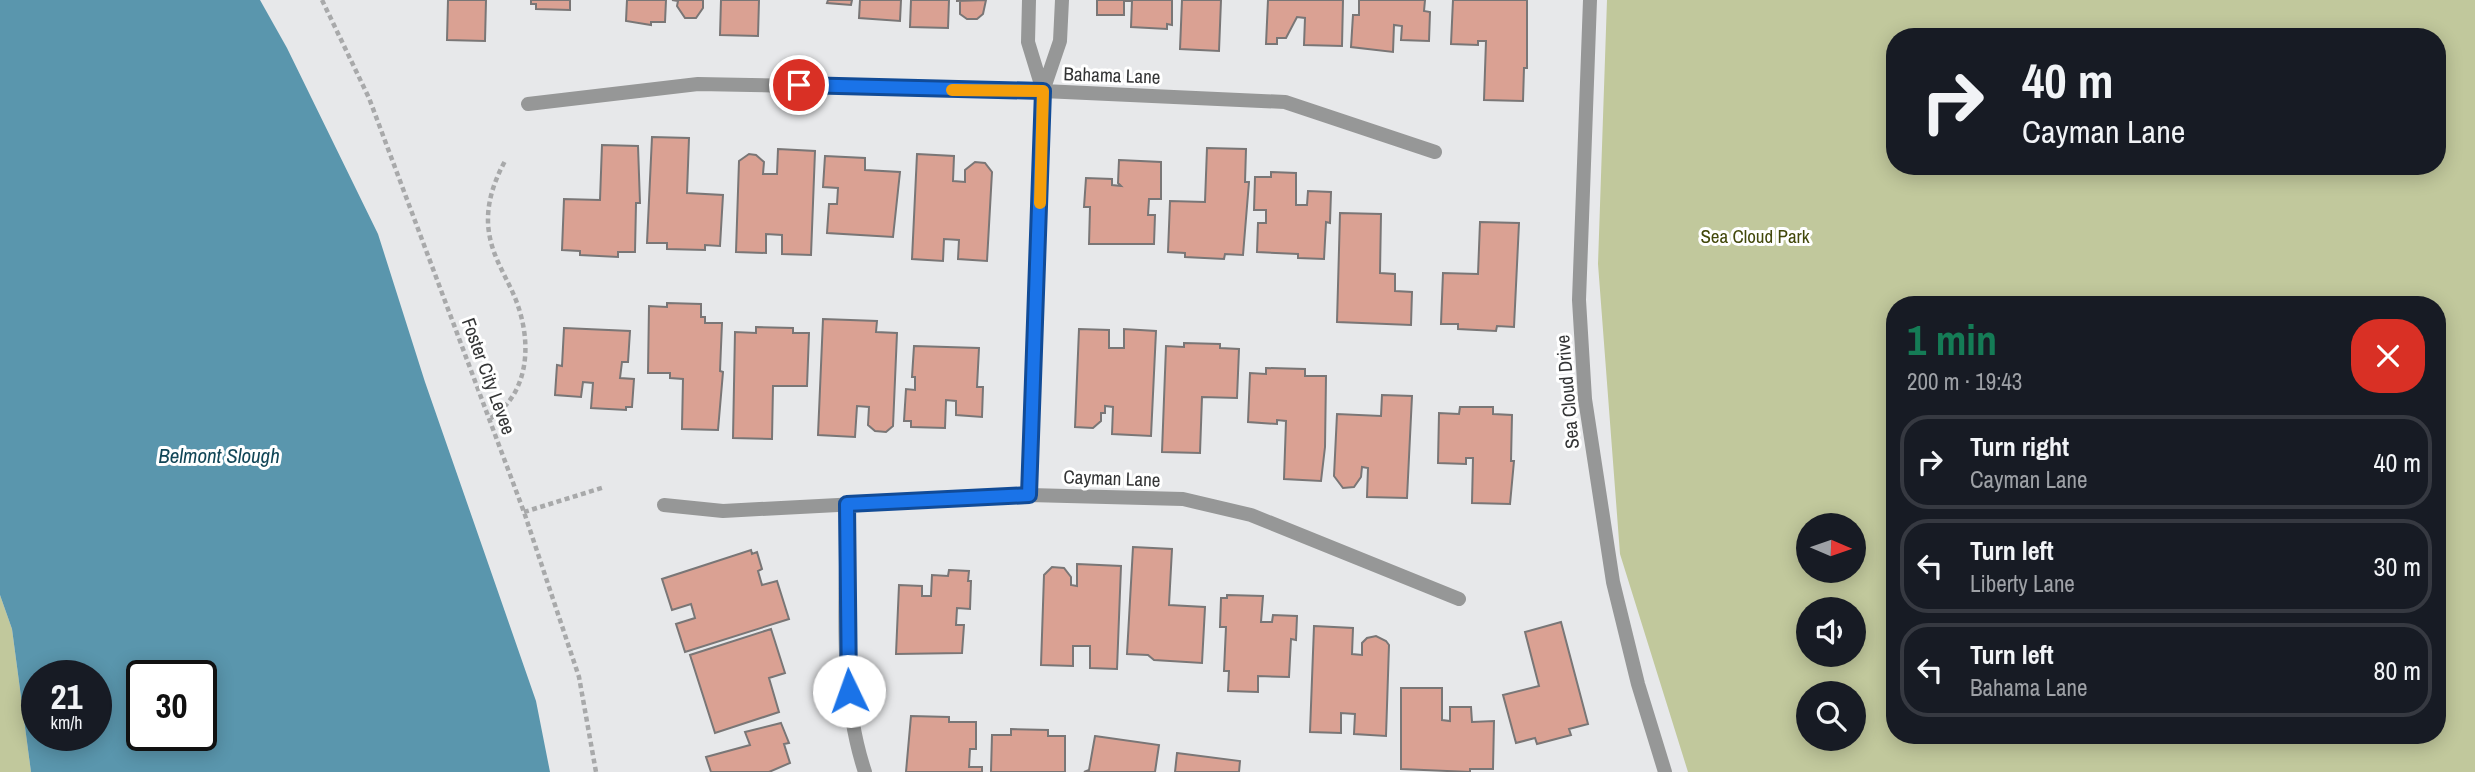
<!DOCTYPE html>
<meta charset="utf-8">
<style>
:root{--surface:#171b24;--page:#20242c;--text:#f1f3f6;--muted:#9ea1a6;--line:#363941;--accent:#157c56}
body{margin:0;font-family:"Archivo Narrow",sans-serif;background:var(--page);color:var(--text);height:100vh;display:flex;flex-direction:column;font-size:26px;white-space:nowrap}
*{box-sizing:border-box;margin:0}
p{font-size:23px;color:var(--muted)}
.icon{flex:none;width:38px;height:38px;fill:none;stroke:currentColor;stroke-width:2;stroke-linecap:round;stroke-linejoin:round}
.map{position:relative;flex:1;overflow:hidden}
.sheet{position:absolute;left:1886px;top:296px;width:560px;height:448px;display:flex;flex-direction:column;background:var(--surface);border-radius:28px;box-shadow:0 4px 18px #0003}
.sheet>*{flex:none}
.hud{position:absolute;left:1886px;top:28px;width:560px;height:147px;border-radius:28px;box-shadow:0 4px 18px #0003;background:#171b24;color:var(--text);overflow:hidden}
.needle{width:46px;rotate:92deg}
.buttons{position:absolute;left:1796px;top:513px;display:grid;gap:14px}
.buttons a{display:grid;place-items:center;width:70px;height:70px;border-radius:50%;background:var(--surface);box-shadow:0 4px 18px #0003;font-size:35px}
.speed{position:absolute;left:21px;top:660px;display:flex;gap:14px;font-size:35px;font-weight:700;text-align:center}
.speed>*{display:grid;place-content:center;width:91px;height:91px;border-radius:50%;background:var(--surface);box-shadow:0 4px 18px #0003;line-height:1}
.speed small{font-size:18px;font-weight:400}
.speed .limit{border:4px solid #111;border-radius:10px;background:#fff;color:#111}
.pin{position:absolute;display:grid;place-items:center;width:60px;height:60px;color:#fff;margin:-30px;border:4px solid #fff;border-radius:50%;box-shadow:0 2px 7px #0007}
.me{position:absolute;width:77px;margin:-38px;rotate:357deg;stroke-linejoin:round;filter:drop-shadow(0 0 5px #0008)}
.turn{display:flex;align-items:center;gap:24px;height:147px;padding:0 21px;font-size:32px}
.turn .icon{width:91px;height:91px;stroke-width:2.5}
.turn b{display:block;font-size:49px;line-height:60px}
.round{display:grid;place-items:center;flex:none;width:74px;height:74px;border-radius:28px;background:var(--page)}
.headline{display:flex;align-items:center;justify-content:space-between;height:119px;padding:0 21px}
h1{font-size:42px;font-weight:700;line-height:52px;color:var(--accent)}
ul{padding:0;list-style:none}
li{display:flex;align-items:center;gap:21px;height:94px;margin:0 14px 10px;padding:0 7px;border:4px solid var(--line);border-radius:28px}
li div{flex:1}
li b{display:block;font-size:26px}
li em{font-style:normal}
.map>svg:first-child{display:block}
.green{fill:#c1c89c;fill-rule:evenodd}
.water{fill:#5a96ad;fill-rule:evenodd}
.building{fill:#daa193;stroke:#797676;stroke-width:2}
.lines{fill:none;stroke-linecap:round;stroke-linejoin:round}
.path{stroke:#a8a9aa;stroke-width:4.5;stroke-dasharray:5 3.5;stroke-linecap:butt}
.minor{stroke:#969797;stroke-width:14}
.route-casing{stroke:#114b97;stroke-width:18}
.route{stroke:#1a73e8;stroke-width:12}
.slow{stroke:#f59e0b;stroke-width:12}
.labels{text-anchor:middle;stroke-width:6;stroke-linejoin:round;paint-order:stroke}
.street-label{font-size:19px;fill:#343536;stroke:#fff}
.park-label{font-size:19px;fill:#42480a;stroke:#fff}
.water-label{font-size:21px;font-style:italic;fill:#114657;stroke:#fff}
</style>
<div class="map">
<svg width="2475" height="772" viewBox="0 0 2475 772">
<rect width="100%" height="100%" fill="#e7e8ea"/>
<path class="green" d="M1607 0H2475V772H1688L1620 554 1598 264ZM1895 37H2438V166H1895ZM1895 304H2438V735H1895ZM1853 525V570H1808V525ZM1853 609V654H1808V609ZM1853 693V738H1808V693Z
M0 595 12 629 31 772H0Z"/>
<path class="water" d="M0 0H260L287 48 378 234 425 382 536 701 550 772H31L12 629 0 595ZM37 676H96V735H37ZM142 676H201V735H142Z"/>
<path class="building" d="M448 0H486L485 41 447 40Z
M531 0H570V10L536 9V4H531Z
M627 0H666L665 22H651V25L626 21Z
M672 0H703V8L696 18H685L677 6 678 1Z
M721 0H759L758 36 720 35Z
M828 0H852L851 5 827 3Z
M860 0H901L900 21 859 18Z
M911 0H949L948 28 910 27Z
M986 0 983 14 977 19H967L960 14V1H956Z
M1097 0H1172V25L1167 24V29L1131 27 1132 1H1124V15H1097Z
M1182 0H1221L1219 51 1180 49Z
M1268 0H1343L1342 46 1304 45 1305 18 1297 17 1286 38H1277V44H1266Z
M1359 0H1425L1424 11 1430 12 1429 41 1401 40 1402 26 1394 25 1393 52 1351 47 1353 15H1359Z
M1453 0H1527V68H1524L1523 101 1484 100 1486 41H1478V45L1451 44Z
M652 137 689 138 687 193 723 195 720 246 705 245V250L667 249V243H647Z
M602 145 638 146 640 203H636L635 252H618V257L580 255V251L562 250 564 199 600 200Z
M1207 148 1246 149 1245 182H1249L1243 255 1225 254 1224 259 1185 257V253L1168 252 1170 201 1205 202Z
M778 149 815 151 811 255 782 254V235L766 234V253L736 252 739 161 749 154 756 155 764 162 763 174H777Z
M917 154 954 156 953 181 965 182V170L975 162 985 163 992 172 987 261 958 259 959 240 944 239 943 261 912 259Z
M825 156 865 158V170L900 172 893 237 827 233 829 204H837L838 188 823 187Z
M1119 160 1161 162V199H1149L1148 215H1155L1154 244H1089L1090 207H1084L1086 178 1112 179V185L1121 186 1118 183Z
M1271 172 1296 173V205H1307L1308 191 1331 192 1330 223 1326 222 1324 259 1298 258V254L1257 252 1258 223H1266V210H1254L1255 177H1271Z
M1340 213 1381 214 1380 273 1395 274V291L1412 292 1411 325 1337 322Z
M1480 222 1519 223 1514 327 1497 326 1496 331 1458 329V324H1441L1443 273 1478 274Z
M667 303 701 304V317H705V323H722L720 371 723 372 718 430 682 429 683 379 670 378V373H648L649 306 667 307Z
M823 319 877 321 876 332 897 333 893 426 886 432 875 431 868 425 869 407 857 406 855 437 818 435Z
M756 327 793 328V333H809L807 386H773L772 439 733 438 735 332 756 333Z
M564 328 630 331 628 362H622L620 378 634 379 632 407H626V410L591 408 593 383 583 382 581 397 555 395 557 365 562 366Z
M1079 329 1109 330V348H1124V329L1156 331 1151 436 1112 434 1113 407 1105 406V413H1101V421L1093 428 1075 427Z
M1184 343 1220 344V348L1239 349 1237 398 1202 397 1200 453 1162 452 1166 346 1184 347Z
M914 346 979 348 977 387H983L982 417 956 415V401L946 400 945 428 911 427V421H904L906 389 915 390V377H912Z
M1266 368 1305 369V376H1326L1325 447 1321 481 1284 479 1286 421 1277 420V424L1248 422 1250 373 1266 374Z
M1382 395 1412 396 1407 498 1367 497 1368 468 1362 467 1361 477 1354 487 1343 488 1334 476 1337 414 1381 416Z
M1460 407H1493V414L1512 415 1511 461H1514L1510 504 1472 503 1473 458H1466V464L1438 463 1439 413 1459 414Z
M1133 547 1172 549 1169 605 1205 607 1202 663 1154 660 1148 655 1127 654Z
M751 550 752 554 757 552 762 569 758 571 762 585 777 581 789 619 685 652 676 624 695 618 691 604 672 610 662 579Z
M1077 564 1121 566 1117 669 1090 668V646H1073V666L1041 665 1044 575 1052 567 1064 568 1071 577V585L1077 586Z
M949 570 969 571 968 581H971L970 609 957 608 956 625H964L962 653 896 654 899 585 922 586V596H931L932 575 948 576Z
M1227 595 1263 596 1261 622H1272L1273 615 1297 616 1296 640 1291 639 1289 677 1258 676V692L1228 691 1229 671H1224L1226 627H1220L1221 598H1227Z
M1561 622 1588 724 1569 729 1571 735 1537 744 1535 738 1516 743 1503 695 1539 686 1525 632Z
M1314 626 1353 628 1352 654 1362 655V643L1367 638 1376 636 1386 641 1389 645 1386 736 1354 734 1355 714 1341 713V733L1310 732Z
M771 629 785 673 769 678 779 712 715 733 690 655Z
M1401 688H1442V720L1450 721V707H1471L1472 722 1494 721 1493 769H1470V772L1401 769Z
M911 716 949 717V722H976V749H970L969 767H982V772H906Z
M781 723 789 743 784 744 790 763 769 772H711L706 757 750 745 745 732Z
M1011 729 1048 730V736H1065V772H991L992 735H1011Z
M1095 736 1159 745 1155 772H1084L1089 770Z
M1177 753 1240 761 1239 772H1175Z"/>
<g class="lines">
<path class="path" d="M322 0 369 98 524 512 579 677 596 772
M491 418C529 393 532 344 517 303 509 281 495 262 490 238 484 211 492 185 505 161
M524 512 605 487"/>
<path class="minor" d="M1029 0 1028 42 1043 91
M1590 0 1579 300 1585 399 1613 582 1638 684 1665 772
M528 104 698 84 1043 91 1285 102 1435 152
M1029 495 1043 91 1060 41 1062 0
M847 504C847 592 837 688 865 772
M664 505 723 511 1029 495 1183 499 1251 515 1459 599"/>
</g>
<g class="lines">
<defs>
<path id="route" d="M799 85 1043 91 1029 495 847 504 849 691"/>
</defs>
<use href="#route" class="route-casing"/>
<use href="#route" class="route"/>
<path class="slow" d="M952 90 1043 91 1040 203"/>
</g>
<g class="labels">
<g class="street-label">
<text transform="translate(1112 75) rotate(2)" y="7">Bahama Lane</text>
<text transform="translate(489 376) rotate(70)" y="7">Foster City Levee</text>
<text transform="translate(1567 392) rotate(-95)" y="7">Sea Cloud Drive</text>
<text transform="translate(1112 478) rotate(2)" y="7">Cayman Lane</text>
</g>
<g class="park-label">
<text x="1755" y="243">Sea Cloud Park</text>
</g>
<g class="water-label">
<text x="219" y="463">Belmont Slough</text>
</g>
</g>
</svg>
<div class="buttons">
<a><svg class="needle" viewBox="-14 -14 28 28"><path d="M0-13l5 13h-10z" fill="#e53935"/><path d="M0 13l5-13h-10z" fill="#9ea1a6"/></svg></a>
<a><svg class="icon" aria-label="sound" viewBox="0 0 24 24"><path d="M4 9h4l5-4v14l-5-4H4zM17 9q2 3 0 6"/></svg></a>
<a><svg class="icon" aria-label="search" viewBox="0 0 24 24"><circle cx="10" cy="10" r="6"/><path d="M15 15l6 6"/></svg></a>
</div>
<div class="speed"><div>21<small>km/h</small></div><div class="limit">30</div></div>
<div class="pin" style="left:799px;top:85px;background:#d93025"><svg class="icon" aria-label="arrive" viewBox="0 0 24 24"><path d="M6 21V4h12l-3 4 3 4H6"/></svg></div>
<svg class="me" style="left:849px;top:691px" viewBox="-20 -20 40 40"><circle r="19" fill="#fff"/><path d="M0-13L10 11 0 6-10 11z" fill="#1a73e8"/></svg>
<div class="hud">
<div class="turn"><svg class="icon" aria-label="right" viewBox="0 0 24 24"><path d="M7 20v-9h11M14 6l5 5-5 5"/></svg><div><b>40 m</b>Cayman Lane</div></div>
</div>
<section class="sheet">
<div class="headline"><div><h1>1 min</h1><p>200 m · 19:43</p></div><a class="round" style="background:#d93025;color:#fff"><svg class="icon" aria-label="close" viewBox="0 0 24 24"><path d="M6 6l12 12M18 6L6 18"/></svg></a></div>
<ul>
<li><svg class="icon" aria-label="right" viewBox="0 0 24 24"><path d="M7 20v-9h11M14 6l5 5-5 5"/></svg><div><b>Turn right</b><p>Cayman Lane</p></div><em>40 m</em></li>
<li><svg class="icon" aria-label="left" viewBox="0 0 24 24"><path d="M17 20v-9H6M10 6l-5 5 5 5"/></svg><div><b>Turn left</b><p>Liberty Lane</p></div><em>30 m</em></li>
<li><svg class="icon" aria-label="left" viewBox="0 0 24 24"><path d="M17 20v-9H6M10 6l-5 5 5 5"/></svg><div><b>Turn left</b><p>Bahama Lane</p></div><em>80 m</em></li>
</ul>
</section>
</div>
